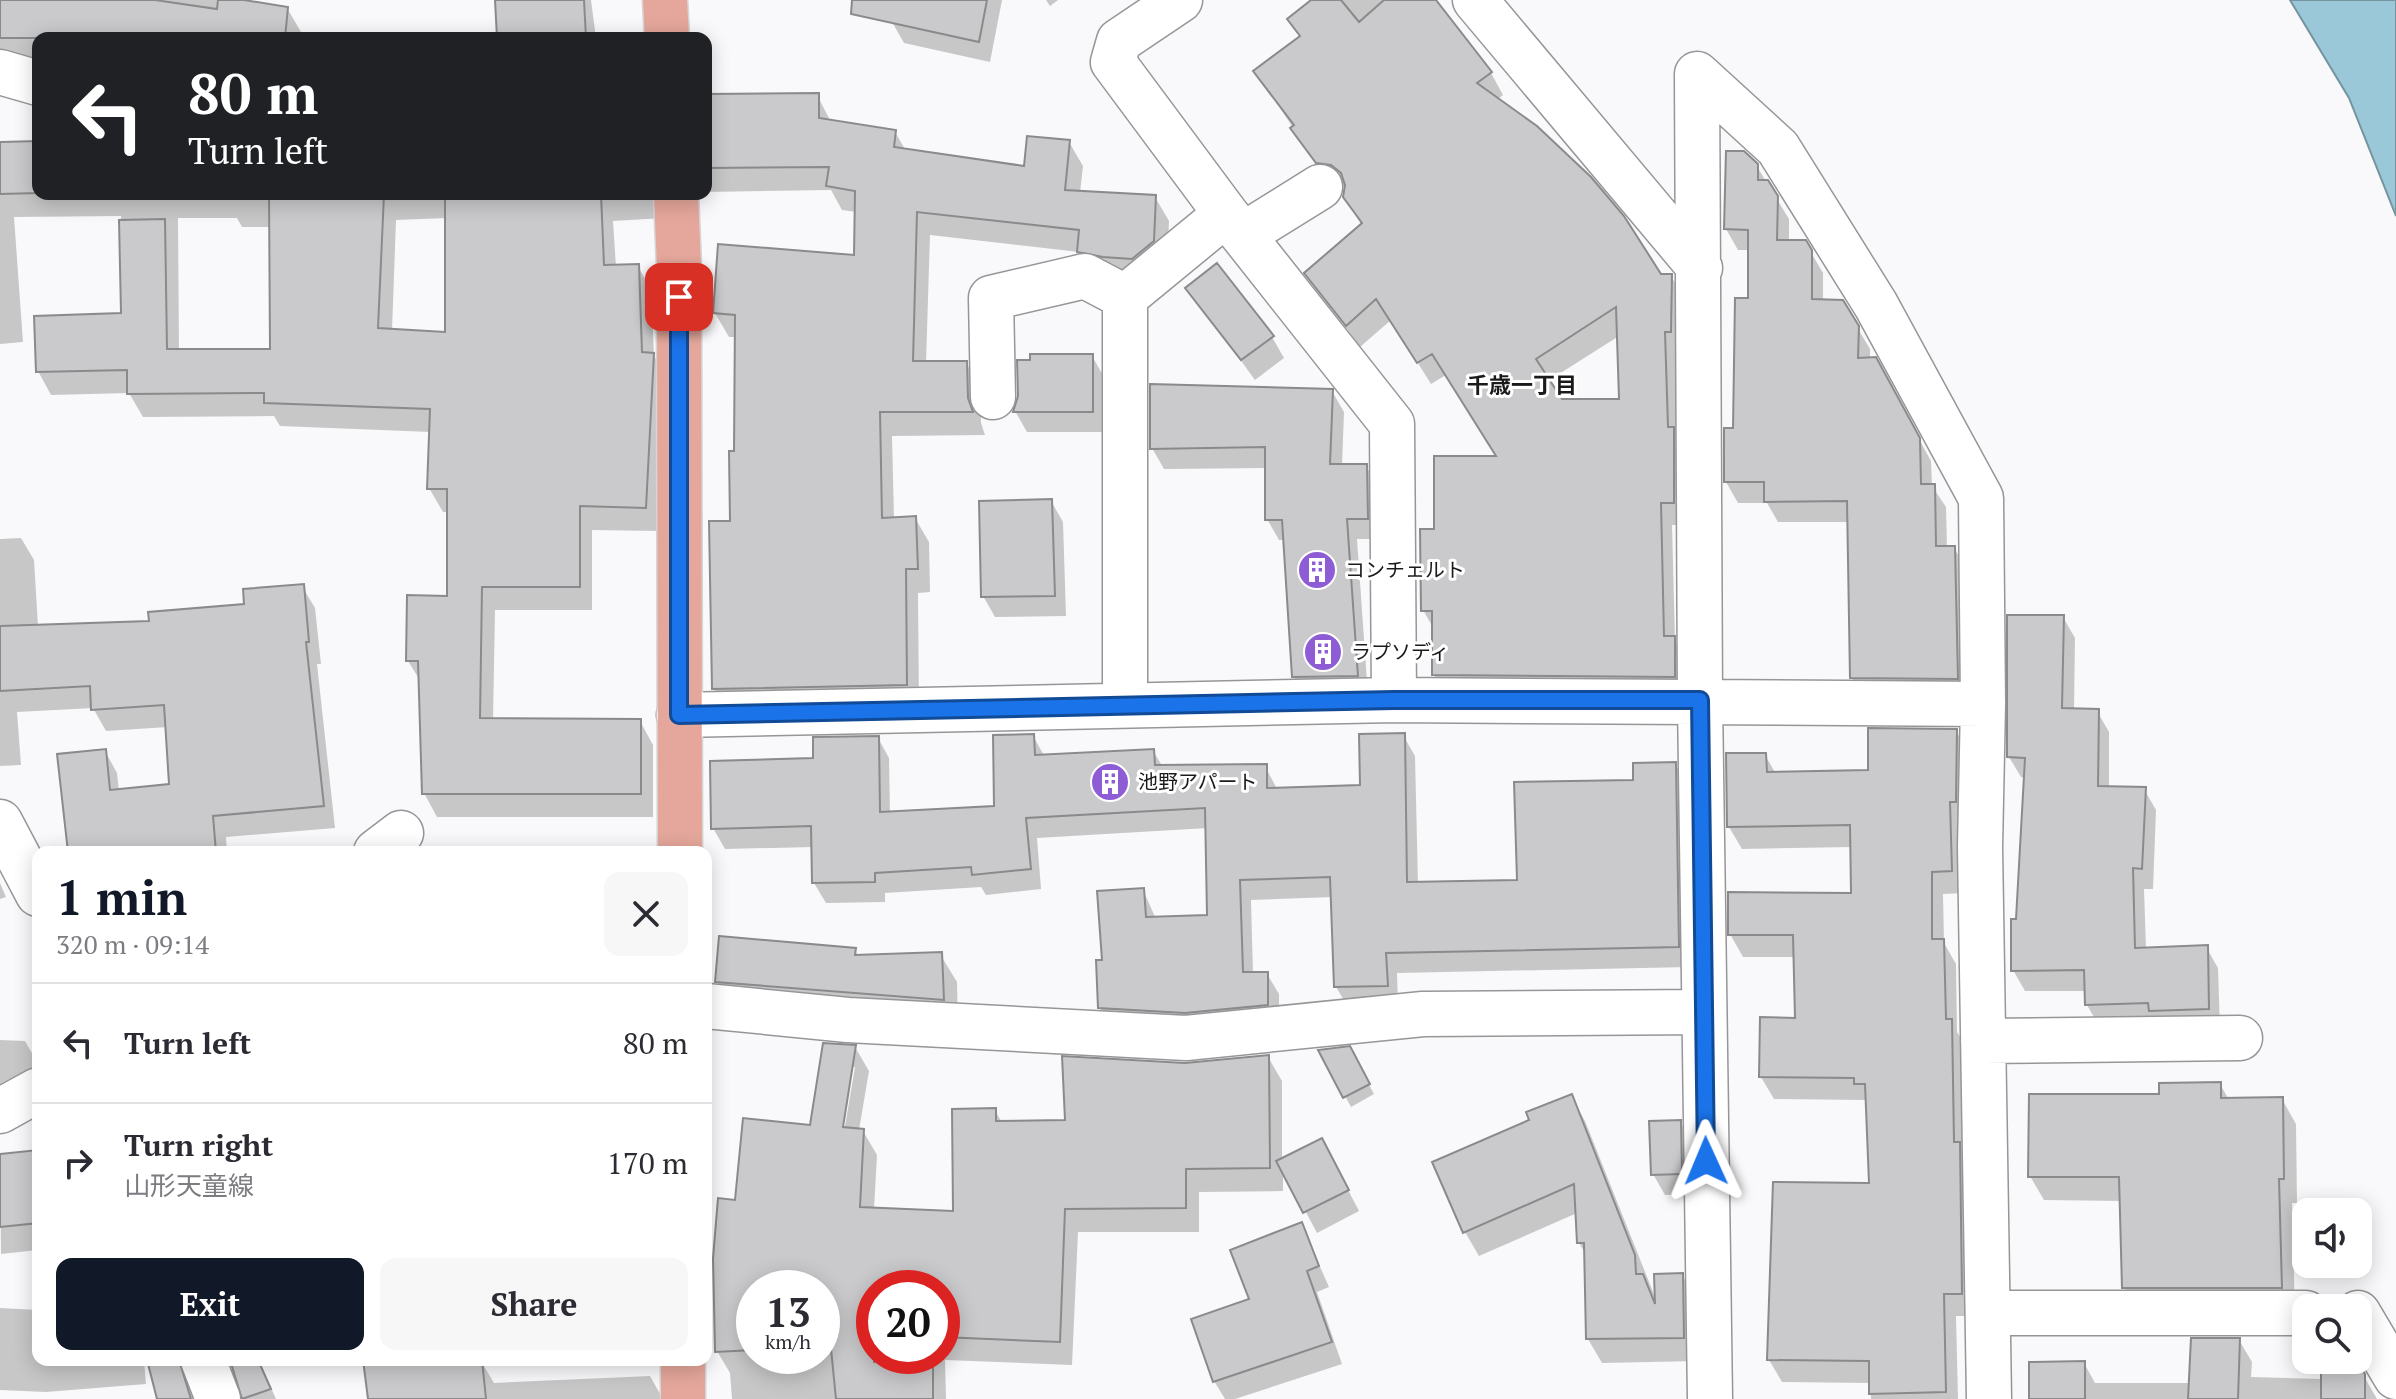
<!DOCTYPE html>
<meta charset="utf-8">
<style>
:root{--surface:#fff;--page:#f7f7f7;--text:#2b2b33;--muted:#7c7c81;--line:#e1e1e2;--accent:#111827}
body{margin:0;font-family:"PT Serif","Noto Sans JP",serif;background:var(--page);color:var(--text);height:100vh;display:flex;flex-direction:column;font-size:30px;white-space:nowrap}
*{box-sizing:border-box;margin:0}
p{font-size:26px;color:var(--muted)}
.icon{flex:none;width:44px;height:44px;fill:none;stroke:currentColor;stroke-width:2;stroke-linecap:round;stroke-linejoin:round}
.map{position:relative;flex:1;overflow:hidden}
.sheet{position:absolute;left:32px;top:846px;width:680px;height:520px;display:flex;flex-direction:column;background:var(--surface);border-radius:16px;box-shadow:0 4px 20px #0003}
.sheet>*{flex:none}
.banner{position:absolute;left:32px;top:32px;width:680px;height:168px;border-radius:16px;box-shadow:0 4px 20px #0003;background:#202124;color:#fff;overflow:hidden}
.controls{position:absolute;left:2292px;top:1198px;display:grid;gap:16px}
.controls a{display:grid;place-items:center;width:80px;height:80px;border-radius:16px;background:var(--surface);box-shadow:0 4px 20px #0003;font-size:40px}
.speed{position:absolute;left:736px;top:1270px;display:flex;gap:16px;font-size:40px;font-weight:700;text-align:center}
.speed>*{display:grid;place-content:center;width:104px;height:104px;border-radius:50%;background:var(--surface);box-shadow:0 4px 20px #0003;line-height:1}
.speed small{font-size:20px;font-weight:400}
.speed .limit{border:12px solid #d22;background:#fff;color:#111}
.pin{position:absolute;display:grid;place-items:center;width:68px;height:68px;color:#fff;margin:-34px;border-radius:16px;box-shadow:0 4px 12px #0006}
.me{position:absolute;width:88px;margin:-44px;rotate:359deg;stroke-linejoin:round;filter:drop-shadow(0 0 6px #0008)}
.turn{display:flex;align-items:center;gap:28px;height:168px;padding:0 24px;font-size:36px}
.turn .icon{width:104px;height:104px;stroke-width:2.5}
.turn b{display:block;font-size:56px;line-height:68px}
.round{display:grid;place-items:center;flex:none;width:84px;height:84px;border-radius:16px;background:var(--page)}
.summary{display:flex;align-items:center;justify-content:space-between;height:136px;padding:0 24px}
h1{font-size:48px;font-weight:800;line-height:60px;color:var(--accent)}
.cta{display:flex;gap:16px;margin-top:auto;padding:16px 24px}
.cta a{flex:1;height:92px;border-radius:16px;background:var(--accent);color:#fff;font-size:32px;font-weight:800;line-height:92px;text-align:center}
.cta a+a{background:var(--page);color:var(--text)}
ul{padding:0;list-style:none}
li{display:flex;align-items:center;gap:24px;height:120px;padding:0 24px;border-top:2px solid var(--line)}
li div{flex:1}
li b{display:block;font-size:30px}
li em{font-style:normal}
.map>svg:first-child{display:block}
.water{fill:#9bc8d8;stroke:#74949f;stroke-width:2}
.shadow{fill:#0003;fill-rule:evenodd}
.building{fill:#cacacc;stroke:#8a8a8c;stroke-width:2;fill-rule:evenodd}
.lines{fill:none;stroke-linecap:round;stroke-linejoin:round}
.minor-casing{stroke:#969698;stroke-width:47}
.major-casing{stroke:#d6d6d6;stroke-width:47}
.minor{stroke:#fff;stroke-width:44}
.major{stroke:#e5a79b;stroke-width:44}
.route-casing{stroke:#114b97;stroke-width:20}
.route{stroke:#1a73e8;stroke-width:14}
.labels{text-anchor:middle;stroke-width:6;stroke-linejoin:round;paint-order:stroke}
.poi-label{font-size:20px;fill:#1a1a1b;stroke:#fff;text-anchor:start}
.neighbourhood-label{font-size:22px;font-weight:bold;fill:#1a1a1b;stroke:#fff}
</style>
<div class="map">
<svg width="2396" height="1399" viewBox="0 0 2396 1399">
<rect width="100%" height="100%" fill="#f9f9fb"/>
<path class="water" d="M2290 0H2396V216L2349 98Z"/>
<path class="shadow" d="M0 0H231L287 8 301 32 300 38H38V76H0Z
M497 0H591L596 38H499Z
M897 0H1002L990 62 904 43 892 22Z
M1046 0H1058L1050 6Z
M1314 0H1432L1491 73 1503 95 1497 100 1660 276H1671L1684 299 1686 525H1672L1675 641 1686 661 1687 699 1447 697 1434 675V629L1423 610 1436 531 1499 458 1446 375 1431 384 1391 320 1360 347 1307 273 1362 226 1345 197 1347 187 1331 185 1256 72 1300 38 1290 19ZM1619 336 1621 401H1561L1548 381Z
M817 95 831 122 895 132 906 151 1026 169 1069 142 1083 166 1080 193 1155 197 1169 221 1167 265 1093 275 1079 252 930 235 926 363H966L980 386 981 423 985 435 892 436 894 519 915 518 929 542 930 592 918 593 919 708 728 713 714 689 732 523 737 337H729L715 313 855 257 857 212 842 210 831 190 706 192V96Z
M0 142H38V194H665L664 218 613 221 616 267 638 266 651 290 654 356 667 378 659 531 592 530V610H495L493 720 640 721 653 745V817H437L424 793 421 682 408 661 449 598V512H443L429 488 431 432 280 426 274 416 143 417 129 393 51 395 38 371 123 315 121 216 14 217 23 342 0 344ZM178 218H237L242 227H271L272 351H179ZM447 218V334L392 331 396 220Z
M1756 165 1789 219V242H1805L1823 273V302H1842L1870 349V359L1887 381 1931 461 1932 486 1946 507 1947 548H1954L1967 569 1969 700 1865 699 1852 678 1850 522H1778L1767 503H1738L1726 482 1750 300V250H1738L1726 229Z
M1188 288 1272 337 1284 358 1255 380Z
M1092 356 1104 377V432H1027L1015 411Z
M1332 391 1344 412 1342 466H1366L1378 487 1379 539H1357L1368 696 1306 697 1294 677 1285 540H1279L1267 519V468L1164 469 1152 448Z
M1051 501 1063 522 1066 616 995 617 983 596Z
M21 538 34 560 38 626 151 623 246 606 302 586 315 608 321 664H317L335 828 226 837 227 852H70L105 751 117 773 119 791 172 786 168 727 106 731 93 708 17 712 21 765 0 766V539Z
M2063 617 2075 638 2074 710 2097 711 2109 732V788L2144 789 2156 810 2153 889H2144L2146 949 2206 947 2218 968 2220 1029 2099 1026 2087 1005 2086 991H2025L2013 970 2026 778 2021 777 2009 757Z
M1956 731 1969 753 1964 893 1943 894 1944 943 1956 964 1957 1032 1964 1043 1974 1316H1956L1958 1399H1871V1383L1782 1382 1769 1360 1871 1185 1868 1104 1865 1100 1774 1099 1761 1077 1797 1020 1796 957H1743L1730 934 1853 895 1852 847 1742 849 1729 827 1765 755 1776 774 1870 772Z
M1403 735 1415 756 1418 884 1519 882 1635 782 1675 764 1687 784 1689 967 1397 973 1398 1006 1348 1007 1336 987 1333 897 1251 900 1253 974H1267L1279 994V1025L1112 1028 1100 1008 1104 962 1143 890 1156 919 1209 917 1208 828 1037 838 1041 889 986 895 981 887 885 893V902L826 903 814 883 813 847 725 849 713 828 815 760 878 738 889 758 890 814 996 808 1033 736 1045 757 1153 751 1163 767 1265 766 1277 789 1362 787Z
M0 883 6 897 0 899Z
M854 950 859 957 940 954 957 982 958 1027 733 1009 717 981Z
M0 1040 25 1041 37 1062 36 1090 0 1101Z
M855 1047 869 1071 859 1130 863 1131 877 1155 874 1209 955 1213 995 1110 1002 1123 1067 1122 1185 1065 1268 1057 1282 1081V1160L1333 1161 1359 1211 1317 1233 1283 1169V1191L1199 1192V1232H1078L1072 1365 945 1360 946 1399H732L730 1373 717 1351 737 1202 811 1127ZM851 1067H855L843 1138 839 1137ZM754 1288H822V1356H754ZM874 1288H942V1356H874Z
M1321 1051 1355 1059 1374 1094 1351 1107Z
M2220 1084 2229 1100 2282 1099 2296 1124 2297 1203H2292L2295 1312H2138L2124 1287 2122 1201 2044 1200 2030 1176 2161 1096Z
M1571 1096 1585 1121 1657 1302 1682 1275 1696 1299 1697 1361 1602 1363 1588 1339 1587 1256 1579 1243 1577 1213 1479 1256 1465 1232 1531 1121Z
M1680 1122 1692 1143 1693 1194 1665 1195 1653 1174Z
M38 1152V1250L1 1254 0 1156Z
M1301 1224 1329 1287 1317 1292 1342 1364 1235 1399H1225L1214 1381 1252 1300Z
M0 1308 38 1310V1360H144L146 1384 46 1392 0 1390Z
M2239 1340 2252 1362 2251 1377 2323 1379 2357 1364 2377 1399H2031L2084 1363 2095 1383H2191Z
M231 1360H259L276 1399H244Z
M365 1360 481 1361 494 1383 650 1376 663 1399H370Z
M178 1362 195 1399H159Z"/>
<path class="building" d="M0 0H155L217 9 218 0H244L288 7 285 38H0Z
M495 0H584L586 38H497Z
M852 0H987L979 42 851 14Z
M1311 0H1341L1359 22 1384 0H1436L1492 72 1477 83 1537 126 1591 177 1624 216 1661 274H1672L1671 332H1665L1668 427H1674V503H1661L1664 636H1675V677L1432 675V611H1421L1420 529H1434V456H1496L1432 354 1417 363 1376 299 1346 326 1304 273 1362 223 1343 197 1345 185 1341 173 1331 165 1316 163 1290 128 1294 125 1253 71 1300 36 1287 19ZM1616 307 1619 399H1562L1536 359Z
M819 93V118L896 130 894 147 1024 166 1027 136 1070 140 1065 190 1156 195 1154 241 1132 259 1103 257 1077 252 1079 230 917 212 913 361H967L968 398 973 412H880L882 518 916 516 918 569H906L907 685 712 689 709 521H730L729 451H734L735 315 713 313 718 244 854 255 855 191 826 186 829 167 706 168V94Z
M38 141V193L0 194V142Z
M1726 151H1744L1758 164V180H1768L1778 196 1777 240H1806L1812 250V299L1843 300 1859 326 1858 358 1876 357 1920 438 1921 484H1935L1936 546H1955L1958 679 1850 678 1847 501 1764 502V482H1724V428H1733L1735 298H1748V230L1724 229Z
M269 194H384L378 328 445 332V194H601L604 265 639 264 642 352 654 353 646 508 580 506V587H482L480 718 641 719V794H422L418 661H406L407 595 447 596V489H427L430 409 264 403V393L127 394V370L36 372 34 316 121 313 119 220 165 219 167 349H270Z
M1217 263 1274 336 1241 360 1185 288Z
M1030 354H1093V412H1013L1018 396 1017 360H1030Z
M1150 384 1333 389 1330 464H1367L1368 519H1347L1358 676 1292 677 1282 520H1265V447L1150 449Z
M1052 499 1055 596 981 597 979 501Z
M304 584 309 642H306L324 806 213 816 216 852H68L57 754 106 749 110 790 169 784 164 705 91 710 90 686 0 691V626L149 621 148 612 244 604 243 589Z
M2007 615H2064L2062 708 2099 709 2098 786 2146 787 2142 869 2133 868 2135 948 2208 945 2209 1009 2149 1011 2148 1003 2085 1005 2084 970 2011 971V919H2016L2025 758 2007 757Z
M1868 728 1957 729 1956 802H1950L1952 871 1932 872V939H1944L1946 1019H1952L1954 1142H1960L1962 1294H1944L1946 1392 1869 1394V1361L1767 1360 1773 1182 1869 1183 1865 1084H1854V1078L1759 1077 1760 1017 1795 1018 1793 935H1728V892L1851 893 1850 825 1727 827 1726 753H1766L1767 772 1868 770Z
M1405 733 1407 882 1517 880 1514 782 1633 780V763L1676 762 1679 947 1386 953 1388 986 1334 987 1330 877 1240 880 1243 972H1268V1005L1185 1013 1098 1008 1096 960H1102L1097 891 1144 888 1146 917 1207 915 1205 808 1026 818 1031 869 972 875 971 867 875 873V882L812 883 811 826 711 829 710 761 813 758V737L879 736 880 812 994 806 993 735 1034 734 1035 755 1154 749 1155 765 1267 764V788L1360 785 1359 734Z
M719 936 856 948 855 955 942 952 944 1000 715 982Z
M823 1043 856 1045 843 1127 864 1129 860 1207 953 1211 952 1109 996 1108V1121L1065 1120 1062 1056 1185 1063 1269 1055 1270 1168 1186 1169V1208L1065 1209 1060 1342 942 1337V1288H870L874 1362 933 1361V1399H836L825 1288H754V1350L715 1352 713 1258 718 1198 735 1200 743 1118 810 1125Z
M1350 1046 1370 1084 1343 1098 1318 1050Z
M2221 1082V1098L2283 1097 2284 1179H2279L2282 1288H2122L2119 1177H2028L2029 1094H2159V1083Z
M1572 1094 1635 1255 1636 1274H1643L1655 1304 1654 1274 1683 1273 1684 1338 1586 1339 1584 1243H1577L1574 1184 1463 1233 1432 1162 1529 1120 1526 1112Z
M1681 1120 1682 1174 1651 1175 1649 1121Z
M1322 1138 1349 1190 1303 1213 1276 1161Z
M38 1150V1223L0 1227V1154Z
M1302 1222 1319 1266 1307 1271 1332 1342 1213 1382 1191 1319 1249 1299 1230 1250Z
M2191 1338H2240L2238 1399H2188Z
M147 1360H179L191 1399H157Z
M230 1360H258L271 1389 242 1399Z
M363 1360H482L486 1399H368Z
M2085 1361V1399H2029V1362Z
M2321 1362H2358L2365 1374V1399H2321Z"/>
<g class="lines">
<defs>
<path id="minor" d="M1180 0 1119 41 1113 62 1226 214 1392 424 1394 700 1983 704
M1475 0 1700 268
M0 72 38 83
M1243 235 1320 187
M993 397 991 298 1085 276 1125 297
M1125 705V297L1226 214
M679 715 1394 700
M0 822 38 894
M376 852 401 833
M706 1006 848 1020 1186 1038 1423 1014 1704 1012
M1983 1041 2240 1038
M0 1111 38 1090
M1988 1313H2306
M2358 1313 2396 1377
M203 1360 218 1399
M1710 1399 1700 700 1697 74 1778 148 1876 305 1981 498 1983 704 1980 847 1989 1399"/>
<path id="major" d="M665 0 667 38
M676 194 679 267 680 852
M683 1360V1399"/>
</defs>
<use href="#minor" class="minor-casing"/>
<use href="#major" class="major-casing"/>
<use href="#minor" class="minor"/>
<use href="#major" class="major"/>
</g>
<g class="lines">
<defs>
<path id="route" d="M679 297V715L1394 700H1700L1706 1161"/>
</defs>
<use href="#route" class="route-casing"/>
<use href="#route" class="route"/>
</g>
<defs>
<symbol id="building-disc" viewBox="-11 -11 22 22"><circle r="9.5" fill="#8e5cd5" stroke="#fff"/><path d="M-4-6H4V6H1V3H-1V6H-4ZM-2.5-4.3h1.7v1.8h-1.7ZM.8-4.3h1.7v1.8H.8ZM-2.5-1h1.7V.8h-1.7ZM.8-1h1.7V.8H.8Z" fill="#fff"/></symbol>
</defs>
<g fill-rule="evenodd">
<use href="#building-disc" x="1295" y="548" width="44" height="44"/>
<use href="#building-disc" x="1301" y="630" width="44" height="44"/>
<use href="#building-disc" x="1088" y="760" width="44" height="44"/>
</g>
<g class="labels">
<g class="poi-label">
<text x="1345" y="577">コンチェルト</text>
<text x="1351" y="659">ラプソディ</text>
<text x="1138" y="789">池野アパート</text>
</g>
<g class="neighbourhood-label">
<text x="1522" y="393">千歳一丁目</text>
</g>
</g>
</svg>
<div class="controls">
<a><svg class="icon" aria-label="sound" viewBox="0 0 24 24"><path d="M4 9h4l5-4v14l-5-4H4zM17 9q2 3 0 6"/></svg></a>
<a><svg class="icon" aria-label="search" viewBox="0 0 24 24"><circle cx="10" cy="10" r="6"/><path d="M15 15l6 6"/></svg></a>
</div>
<div class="speed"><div>13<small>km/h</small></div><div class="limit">20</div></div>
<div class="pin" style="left:679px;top:297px;background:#d93025"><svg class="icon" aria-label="arrive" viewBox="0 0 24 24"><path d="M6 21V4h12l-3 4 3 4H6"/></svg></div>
<svg class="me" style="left:1706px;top:1161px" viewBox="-20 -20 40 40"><path d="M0-17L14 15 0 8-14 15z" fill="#1a73e8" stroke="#fff" stroke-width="4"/></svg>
<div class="banner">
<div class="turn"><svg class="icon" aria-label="left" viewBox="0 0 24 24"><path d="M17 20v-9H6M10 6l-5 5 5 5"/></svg><div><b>80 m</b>Turn left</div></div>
</div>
<section class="sheet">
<div class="summary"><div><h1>1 min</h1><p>320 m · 09:14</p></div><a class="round"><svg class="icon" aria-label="close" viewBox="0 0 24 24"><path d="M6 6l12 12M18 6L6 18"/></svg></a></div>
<ul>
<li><svg class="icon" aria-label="left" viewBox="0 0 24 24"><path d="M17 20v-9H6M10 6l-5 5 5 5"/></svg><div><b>Turn left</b></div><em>80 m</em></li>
<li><svg class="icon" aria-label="right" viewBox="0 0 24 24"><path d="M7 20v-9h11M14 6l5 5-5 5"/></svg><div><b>Turn right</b><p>山形天童線</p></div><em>170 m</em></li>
</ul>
<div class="cta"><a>Exit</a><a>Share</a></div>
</section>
</div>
